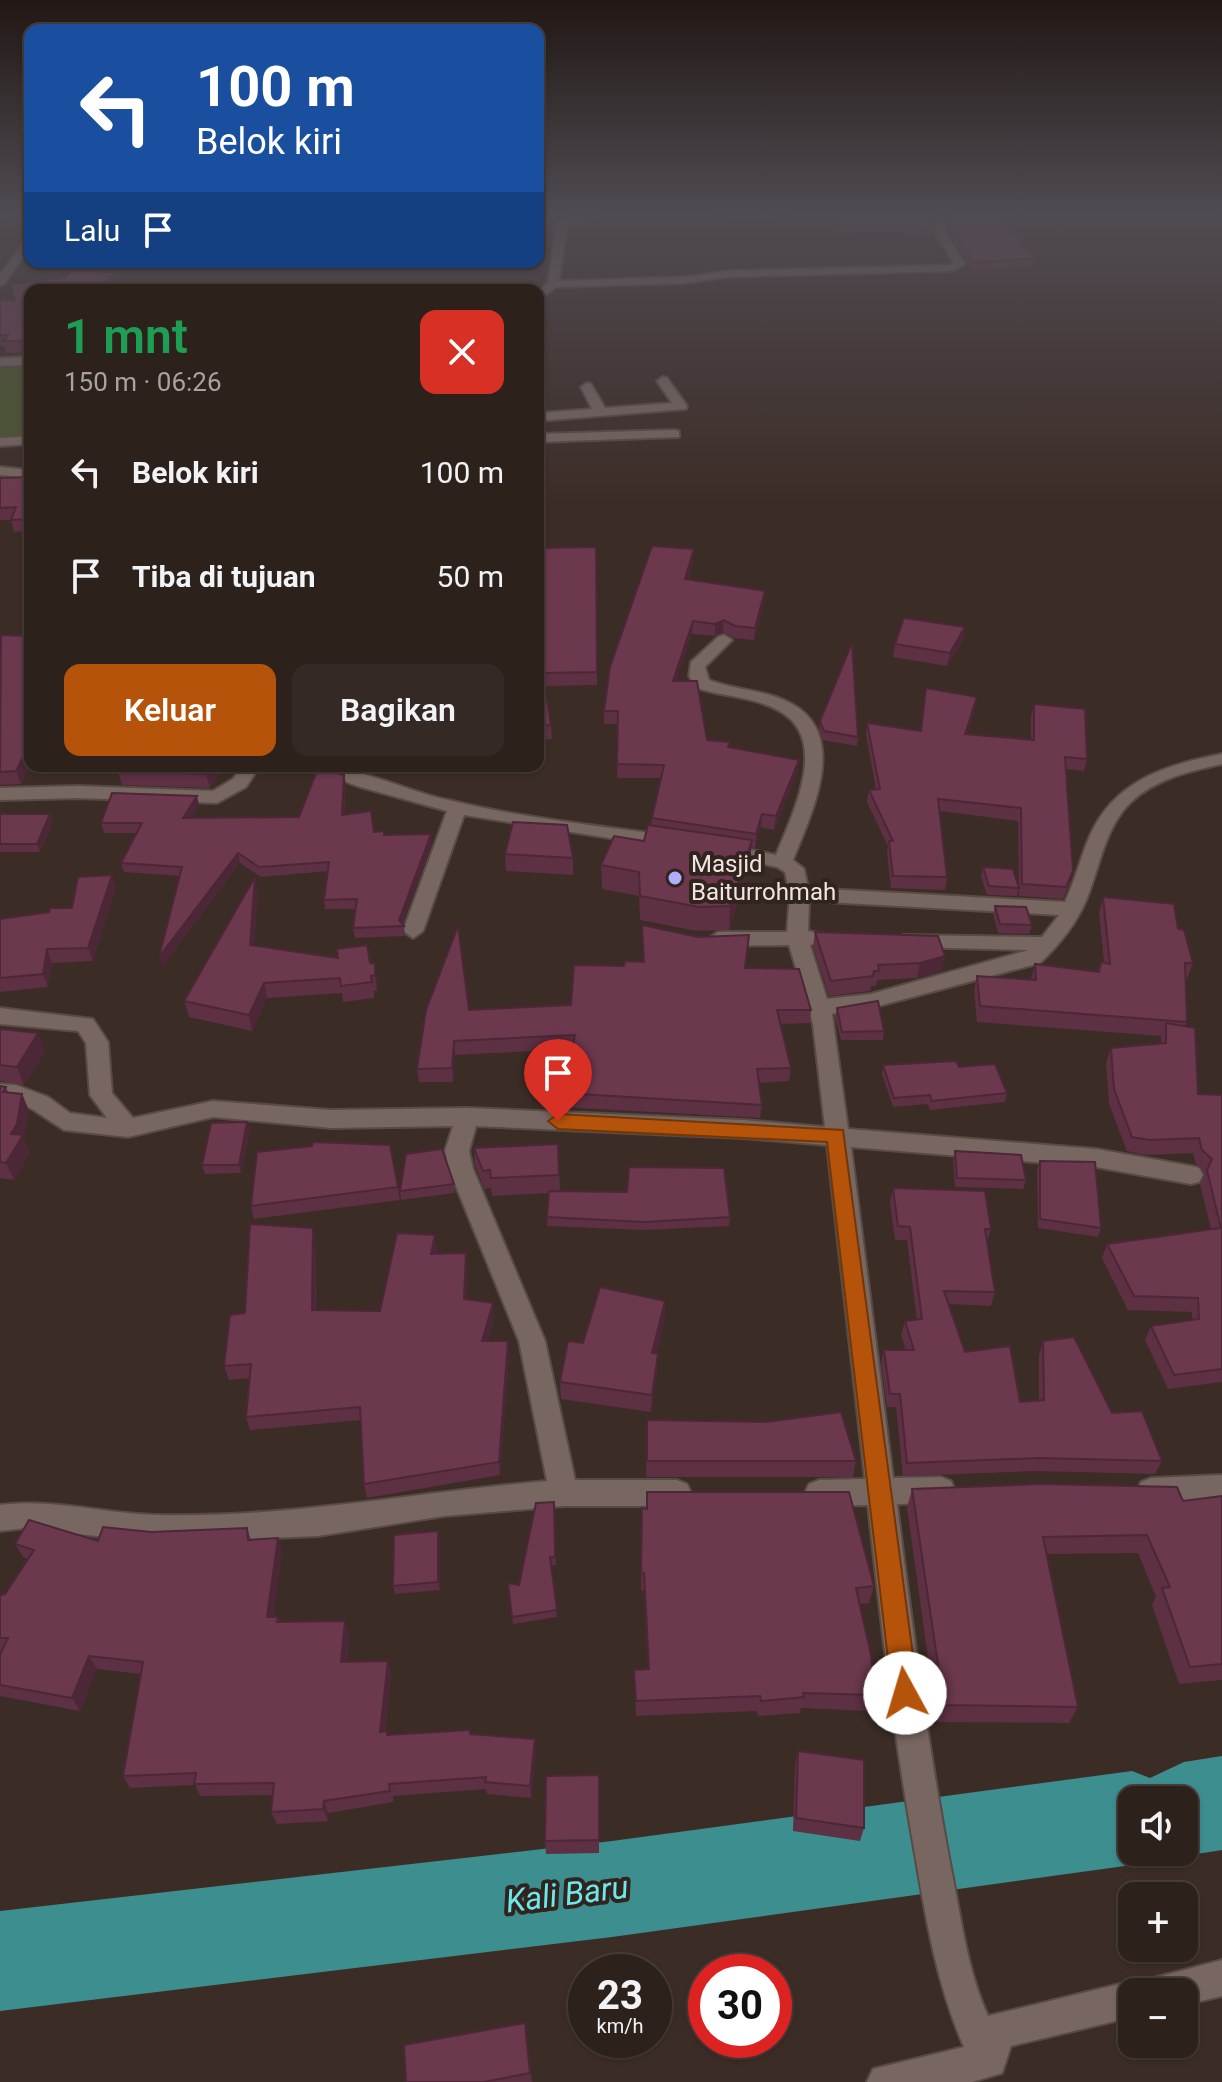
<!DOCTYPE html>
<html lang="id">
<meta charset="utf-8">
<style>
:root{--surface:#2d211c;--page:#352925;--text:#f1f3f6;--muted:#a7a3a3;--line:#483e3b;--accent:#b45309}
body{margin:0;font-family:Roboto,sans-serif;background:var(--page);color:var(--text);height:100vh;display:flex;flex-direction:column;font-size:30px;white-space:nowrap}
*{box-sizing:border-box;margin:0}
p{font-size:26px;color:var(--muted)}
.icon{flex:none;width:44px;height:44px;fill:none;stroke:currentColor;stroke-width:2;stroke-linecap:round;stroke-linejoin:round}
.map{position:relative;flex:1;overflow:hidden}
.panel{position:absolute;left:24px;top:284px;width:520px;height:488px;display:flex;flex-direction:column;background:var(--surface);border-radius:16px;box-shadow:0 2px 6px #0004,0 0 0 2px var(--line)}
.panel>*{flex:none}
.hud{position:absolute;left:24px;top:24px;width:520px;height:244px;border-radius:16px;box-shadow:0 2px 6px #0004,0 0 0 2px var(--line);background:#1a4fa0;color:#fff;overflow:hidden}
.buttons{position:absolute;left:1118px;top:1786px;display:grid;gap:16px}
.buttons a{display:grid;place-items:center;width:80px;height:80px;border-radius:16px;background:var(--surface);box-shadow:0 2px 6px #0004,0 0 0 2px var(--line);font-size:40px}
.speed{position:absolute;left:568px;top:1954px;display:flex;gap:16px;font-size:40px;font-weight:700;text-align:center}
.speed>*{display:grid;place-content:center;width:104px;height:104px;border-radius:50%;background:var(--surface);box-shadow:0 2px 6px #0004,0 0 0 2px var(--line);line-height:1}
.speed small{font-size:20px;font-weight:400}
.speed .limit{border:12px solid #d22;background:#fff;color:#111}
.pin{position:absolute;display:grid;place-items:center;width:68px;height:68px;color:#fff;margin:-82px -34px;border-radius:50% 50% 50% 0;rotate:-45deg;box-shadow:0 0 8px #0007}
.pin .icon{rotate:45deg}
.me{position:absolute;width:88px;margin:-44px;rotate:354deg;stroke-linejoin:round;filter:drop-shadow(0 0 6px #0008)}
.turn{display:flex;align-items:center;gap:28px;height:168px;padding:0 40px;font-size:36px}
.turn .icon{width:104px;height:104px;stroke-width:2.5}
.turn b{display:block;font-size:56px;line-height:68px}
.then{display:flex;align-items:center;height:76px;padding:0 40px;background:#0003;gap:16px;font-size:30px}
.round{display:grid;place-items:center;flex:none;width:84px;height:84px;border-radius:16px;background:var(--page)}
.summary{display:flex;align-items:center;justify-content:space-between;height:136px;padding:0 40px}
h1{font-size:48px;font-weight:600;line-height:60px;color:#1e9e55}
.action{display:flex;gap:16px;margin-top:auto;padding:16px 40px}
.action a{flex:1;height:92px;border-radius:16px;background:var(--accent);color:#fff;font-size:32px;font-weight:600;line-height:92px;text-align:center}
.action a+a{background:var(--page);color:var(--text)}
ul{padding:0;list-style:none}
li{display:flex;align-items:center;gap:24px;height:104px;padding:0 40px}
li div{flex:1}
li b{display:block;font-size:30px}
li em{font-style:normal}
.map>svg:first-child{display:block}
.green{fill:#4b562c}
.lines{fill:none;stroke-linecap:round;stroke-linejoin:round}
.river{fill:#3d8e8f;fill-rule:evenodd}
.minor-casing{stroke:#584b46;stroke-width:4}
.minor{fill:#786760;fill-rule:evenodd}
.wall{fill:#5d3043}
.shaded-wall{fill:#4c2737}
.building{fill:#6c384e;stroke:#4c2737;stroke-width:2}
.route{fill:#b45309;stroke:#753606;stroke-width:2}
.poi-dot{fill:#b1adfa;stroke:#31231d;stroke-width:3}
.labels{text-anchor:middle;stroke-width:8;stroke-linejoin:round;paint-order:stroke}
.poi-label{font-size:24px;fill:#f0e5e1;stroke:#31231d;text-anchor:start}
.near-water-label{font-size:32px;font-style:italic;fill:#6ee7e9;stroke:#31231d}
</style>
<div class="map">
<svg width="1222" height="2082" viewBox="0 0 1222 2082">
<rect width="100%" height="100%" fill="#3c2c26"/>
<path class="green" d="M30 366V436L0 438V368Z"/>
<g class="lines">
<path class="river" d="M1222 1756V1850L1184 1856 1175 1852H1184V1800H1132V1852H1163L1132 1865 612 1937 0 2011V1911L612 1841 1132 1771 1150 1778 1184 1762Z"/>
<defs>
<path id="minor" d="M574 214H601L567 225 559 281 685 277 726 271 950 265 954 263 935 233 937 214H947L945 233 965 264 952 271 726 277 685 283 556 287 538 301V292L548 283 557 224Z
M30 235V246L4 284 0 285V274Z
M30 357V365L0 366V358Z
M663 377 667 378 687 406 686 409 538 421V413L592 409 581 387 587 383 591 384 605 408 672 403 657 381Z
M674 430 679 431V437L538 442V434Z
M30 436V444L0 446V438Z
M0 467 30 470V478L0 475Z
M724 635 732 640 705 667 709 680C735 690 767 690 792 704 850 736 811 814 793 860L804 869 808 888 1065 902C1075 881 1080 859 1089 838 1113 781 1165 765 1222 754V764C1190 771 1155 779 1131 802 1105 827 1100 866 1087 898 1077 923 1060 944 1040 963L871 1008 832 1014 848 1129 1096 1149 1191 1166 1199 1168 1203 1175 1199 1182 1191 1184 1096 1167 851 1147 893 1478 941 1477 951 1481 955 1490 951 1499 941 1503 897 1504C912 1626 928 1747 951 1868 961 1917 967 1970 988 2016L1132 1981 1146 1990 1150 1979 1222 1960V1996L1184 2005V1992H1132V2017L1011 2046 1002 2073 972 2082H867L873 2069 964 2047C937 1985 926 1920 915 1854 894 1738 881 1622 868 1505L819 1506 809 1502 805 1493 809 1484 819 1480 865 1479 827 1145 743 1138 476 1126 469 1151 473 1169 545 1341 575 1480H677L687 1484 691 1493 687 1502 677 1506H564L444 1516 318 1536 157 1543 26 1528 0 1531V1505C53 1498 105 1514 158 1515 289 1518 418 1492 547 1481L519 1341 449 1169 445 1151 453 1126 331 1128 213 1117 128 1137 64 1130 32 1109 13 1101 0 1100V1084L16 1085 48 1097 70 1113 107 1118 90 1095 86 1043 78 1031 0 1024V1008L93 1019 108 1042 112 1093 133 1118 213 1101 331 1110 467 1108 743 1120 825 1127 813 1024 789 945 718 946 708 939 718 932H787L790 894 785 872 777 867 716 854 713 850 723 844 776 855C792 815 830 741 781 712 757 697 724 697 697 688L689 676 691 662 718 637ZM809 901 1059 915 1042 937 903 935 900 940 910 947 1029 950 871 994 827 999 810 945 818 943 821 938 818 933 808 931Z
M242 766H260L246 787 217 803 78 798 0 800V788L78 786 213 791 233 779Z
M312 766C358 766 403 790 448 800 522 818 598 826 673 836L683 842 673 848 464 815 423 931 413 938 403 931 447 811 357 786 315 770Z
M1222 1475V1501L1151 1504 1141 1500 1137 1491 1141 1482 1151 1478Z"/>
</defs>
<use href="#minor" class="minor-casing"/>
<use href="#minor" class="minor"/>
</g>
<path class="wall" d="M705 214H789L787 221Z
M838 214H935L932 234 839 232Z
M949 214H1062L1060 227 1006 225 1035 258 1033 267 972 271 948 232Z
M71 271 115 272 117 282 111 290H30V352L6 353 5 346H0V300L15 301 11 284 65 278Z
M30 477V531L14 532 11 520H0V478Z
M596 547 597 685 545 686 551 725 552 739 538 740V604H540Z
M693 561 688 580 764 604 754 640 734 638 723 632 715 636 692 634 676 681 707 740 730 742 729 748 799 760 797 773 774 830 761 827 755 848 751 847 750 863 729 930 697 931 640 920 639 896 602 889 601 865 644 841 651 825 652 818 661 778H617L618 724H604V711Z
M965 627 963 641 947 666 893 657 895 644Z
M30 636V764L21 784 0 785V637Z
M1034 704 1087 759 1084 771 1066 769 1070 883 1063 899 1019 896V888L1017 896 987 895 981 876 983 867 1019 887 1018 821 939 811 947 877 945 890 891 888 887 853 888 846 867 802 869 790H876L866 734 867 723 921 731 975 709 967 734 1031 739V716Z
M820 721 858 737 857 746 823 740 819 729Z
M119 766H223L210 788 122 785 118 771Z
M346 784 344 815 374 832 384 835 432 843 402 924 404 926 405 936 355 938 353 928 356 909H325L324 900 328 871 261 877 240 863 162 967 180 876 124 872 121 863 137 833H104L101 823 199 805 191 818 299 817Z
M0 814 53 822 40 852H0Z
M505 854 573 858V875L506 871Z
M112 875 116 888 93 961 52 963 48 987 0 992V919L72 908Z
M258 892 254 945 370 963 378 979 377 991H374V998L343 1002 342 993 267 998 252 1031 189 1017 184 1001Z
M1103 897 1178 929 1193 963 1187 979H1185L1187 1022 1185 1026 1198 1094 1222 1095V1382L1168 1389 1145 1340 1151 1326 1192 1320V1312L1128 1310 1102 1258 1107 1244 1211 1229 1200 1184 1205 1173 1196 1164 1193 1153 1145 1155 1127 1151 1109 1104 1106 1063 1111 1048 1161 1044V1036L977 1022 974 991 977 976 1031 979 1035 964 1097 972 1101 962H1104L1099 913Z
M995 906 1032 925 1029 934 998 933 993 914Z
M642 925 745 968 811 1010 810 1023 780 1024 791 1068 789 1081 759 1083 762 1105 760 1118 563 1107V1093L572 1049 455 1055 453 1082H419L417 1069 469 1010 571 1005 624 966 643 962Z
M815 932 938 936 942 971 917 978 877 980 876 986H871L870 991 829 996 813 947Z
M837 1008 884 1031 883 1040H841L835 1017Z
M0 1029 45 1051 24 1085 0 1081Z
M883 1065 959 1067 1007 1093 1005 1102 930 1110 928 1104 893 1107 882 1074Z
M0 1086 6 1087 8 1092 22 1094 29 1111 24 1139 30 1153 14 1180 0 1178Z
M247 1122 250 1131 241 1173 205 1174 202 1165Z
M558 1144 560 1191 730 1217 729 1226 644 1230 547 1226 549 1193 492 1196 491 1188 484 1189 475 1165 474 1148Z
M390 1145 400 1200 254 1219 251 1206Z
M955 1151 1026 1180 1023 1189 955 1187 953 1160Z
M1040 1161 1101 1228 1098 1237 1038 1228 1037 1170Z
M454 1184 455 1193 401 1200 400 1191Z
M893 1188 991 1229 987 1242 995 1292 991 1306 948 1304 965 1352 1020 1402 1039 1400V1355L1043 1341 1112 1413 1162 1461 1155 1474 1035 1471 903 1476 896 1407H887L881 1363 884 1350H906L901 1335 905 1321 917 1320 907 1240H895L890 1202Z
M435 1235 437 1249 436 1254 466 1253 467 1267 466 1299 494 1317 488 1341 509 1355 500 1475 367 1498 364 1484 361 1420 250 1430 246 1417 249 1378 229 1380 224 1366 245 1313 316 1242V1310L380 1311Z
M665 1318 656 1354 657 1371 651 1412 561 1399 560 1382 583 1343Z
M647 1420 856 1461 853 1477H646Z
M912 1489 1183 1501 1222 1496V1680L1179 1684 1152 1605 1156 1597 1138 1553 1047 1554 1078 1707 1069 1723 937 1722 907 1508Z
M554 1502 556 1565H551L557 1617 513 1624 508 1583 519 1585Z
M642 1508 874 1586 869 1603 859 1604 875 1695 870 1711 801 1708 800 1713 758 1716 757 1711 636 1716 634 1670H648L644 1590H641Z
M247 1528 251 1540 278 1538 282 1552 273 1617H278L280 1622 349 1634 347 1662 388 1661 391 1674 385 1731 388 1735 470 1734 536 1752 531 1798 487 1794 486 1789 393 1796V1802L328 1813V1821L277 1824 271 1812 273 1795 200 1796 195 1785 130 1788 123 1776 141 1674 97 1669 80 1711 0 1696V1655L1 1652H0V1595L5 1594 28 1559 23 1557 15 1544 98 1541 151 1532Z
M440 1539V1590L395 1594 393 1586Z
M798 1751 864 1828 860 1841 793 1831 795 1764Z
M599 1775V1853L546 1854 545 1841Z
M525 2023 532 2082H406Z"/>
<path class="shaded-wall" d="M0 214H10L0 223Z
M115 272 117 282 111 290H100Z
M694 549 693 561 684 592 685 579Z
M765 591 764 604 754 640 755 628Z
M724 620 723 632 715 636V624Z
M693 621 692 634 672 694 673 681Z
M965 627 963 641 947 666 950 653Z
M977 697 975 709 963 746 965 734Z
M26 751 30 764 21 784 16 771Z
M799 760 797 773 774 830 776 816Z
M211 766H223L210 788 206 774Z
M344 775 346 784 343 824 342 815Z
M197 796 199 805 185 828 183 818Z
M50 814 53 822 40 852 37 844Z
M762 814 761 827 755 848 756 834Z
M431 834 432 843 401 926 399 920Z
M752 840 750 863 729 930 730 906Z
M238 853 240 863 162 967 159 957Z
M112 875 116 888 93 961 88 948Z
M255 877 258 892 253 960 250 945Z
M47 949 52 963 48 987 43 974Z
M945 956 942 971 917 978 920 963Z
M375 964 378 979 377 991 375 975Z
M264 983 267 998 252 1031 249 1015Z
M38 1033 45 1051 24 1085 17 1067Z
M454 1041 455 1055 453 1082 452 1068Z
M22 1094 29 1111 24 1139 30 1153 14 1180 6 1163 11 1134Z
M247 1122 250 1131 241 1173 239 1165Z
M313 1228 316 1242 315 1324 312 1310Z
M435 1235 437 1249 433 1268 431 1254Z
M466 1253 467 1267 466 1313 464 1299Z
M665 1301V1318L652 1370V1353Z
M493 1303 494 1317 484 1355 482 1341Z
M508 1341 509 1355 500 1475 499 1462Z
M658 1354 657 1371 651 1412 652 1395Z
M438 1531 440 1539V1590L438 1582Z
M278 1538 282 1552 272 1630 267 1617Z
M345 1621 349 1634 345 1675 341 1662Z
M89 1656 97 1669 80 1711 72 1698Z
M388 1661 391 1674 383 1744 380 1732Z
M535 1739 536 1752 531 1798 530 1786Z
M324 1801 328 1813V1821L323 1809Z"/>
<path class="building" d="M839 214H935L933 226 840 224Z
M950 214H1062L1061 219 999 216 1035 258 973 263 949 224Z
M71 271 115 272 100 290H30V341H3L8 335H0V300L15 301 11 284 65 278Z
M192 284 193 290H114Z
M30 477V519L11 520 16 507 0 508V478Z
M652 546 694 549 685 579 765 591 755 628 735 626 724 620 715 624 693 621 673 681H697L707 740 730 742 728 747 799 760 776 816 762 814 756 834 652 818 664 765 617 764 618 711H604L610 667Z
M596 547 597 672 543 673 551 725 538 726V604H540L542 548Z
M904 618 965 627 950 653 895 644Z
M1 635 30 636V751H26L16 771 0 772Z
M852 643 858 737 824 731 820 721Z
M926 688 977 697 965 734 1034 740V704L1085 709 1087 759 1065 757 1073 871 1066 887 1022 884 1021 808 938 799 947 877 893 876 889 841H893L869 790 880 789 867 723 921 731Z
M119 766H211L206 774 118 771Z
M319 766 344 775 342 815 371 811 374 832 384 831V835L431 834 399 920 404 926 353 928 357 899 324 900 329 862 259 867 238 853 159 957 182 867 121 863 142 823H101L112 793 197 796 183 818 299 817Z
M0 814H50L37 844H0Z
M513 822 567 825 573 858 505 854Z
M648 825 752 840 730 906 699 907 640 896 639 872 601 865 614 836 644 841Z
M983 867 1013 869 1019 888 989 886Z
M112 875 88 948 47 949 43 974 0 978V919L49 912 50 908H72L78 877Z
M255 877 250 945 338 958 337 949 367 945 370 963 375 964V975L371 976 372 982 341 986 340 978 264 983 249 1015 184 1001Z
M1103 897 1174 904 1178 929 1184 930 1193 963H1185L1187 1022 980 1006 977 976 1036 980 1035 964 1099 972 1101 962 1110 964Z
M995 906 1026 907 1032 925 1000 924Z
M642 925 698 937 749 935 745 968 799 969 811 1010H777L791 1068 757 1069 762 1105 563 1093 575 1035 454 1041 452 1068 417 1069 426 1010 458 926 469 1010 571 1005 574 965 624 966 625 961 644 962Z
M815 932 938 936 945 956 920 963 878 965 879 971H874L873 976 831 981Z
M878 1001 884 1031 842 1032 837 1008Z
M1166 1023 1195 1028 1198 1094 1222 1095V1369L1174 1375 1151 1326 1199 1319 1198 1298 1134 1296 1107 1244 1221 1228 1207 1170 1212 1159 1202 1150 1199 1138 1150 1140 1132 1137 1114 1089 1111 1048 1166 1043Z
M0 1029 38 1033 17 1067 0 1065Z
M956 1061 959 1067 995 1064 1007 1093 932 1101 930 1095 894 1098 883 1065Z
M0 1086 6 1087 3 1092 22 1094 17 1124 11 1134 23 1135 6 1163 0 1162Z
M247 1122 239 1165H202L211 1123Z
M313 1142 390 1145 398 1187 251 1206 257 1152 312 1146Z
M558 1144 559 1175 491 1178 490 1170 483 1171 474 1148Z
M442 1149 454 1184 400 1191 406 1154Z
M955 1151 1021 1155 1026 1180 957 1178Z
M1040 1161 1095 1162 1101 1228 1040 1219Z
M629 1167 724 1168 730 1217 644 1222 547 1217 549 1191 627 1192Z
M893 1188 985 1191 991 1229H985L995 1292 944 1291 965 1352 1010 1346 1020 1402 1044 1400 1043 1341 1074 1337 1112 1413 1142 1411 1162 1461 1040 1458 907 1463 900 1394H890L884 1350H914L905 1321 922 1319 910 1227 898 1226Z
M250 1224 313 1228 312 1310 380 1311 397 1233 435 1235 431 1254 466 1253 464 1299 493 1303 482 1341H508L499 1462 364 1484 360 1407 246 1417 251 1364 224 1366 230 1315 245 1313Z
M600 1287 665 1301 652 1353 658 1354 652 1395 560 1382 568 1341 583 1343Z
M841 1412 856 1461H647V1420L766 1422Z
M1042 1484 1177 1487 1183 1501 1222 1496V1664L1190 1667 1162 1588 1170 1587 1147 1535 1043 1537 1078 1707 944 1705 912 1489Z
M647 1492H849L874 1586 856 1588 871 1655 875 1695 803 1693 804 1697 761 1701 760 1696 636 1701 634 1670 649 1669 644 1573H641L642 1508 647 1509Z
M554 1502 555 1557H550L557 1610 512 1617 508 1583 519 1585 536 1503Z
M29 1520 98 1541 103 1527 151 1532 247 1528 248 1540 278 1538 267 1617H278L277 1622 345 1621 341 1662 388 1661 380 1732 387 1731V1735L470 1730V1734L535 1739 530 1786 485 1782 486 1777 389 1784 390 1791 324 1801 323 1809 271 1812 274 1783 194 1784 196 1773 123 1776 143 1662 89 1656 72 1698 0 1685V1655L8 1638H0V1595L5 1594 34 1550 15 1544Z
M438 1531V1582L393 1586 394 1535Z
M798 1751 864 1760V1828L796 1818Z
M599 1775V1840L545 1841 546 1776Z
M525 2023 530 2073 484 2082H406L404 2045Z"/>
<linearGradient id="sky" x2="0" y2="1"><stop stop-color="#211815"/><stop offset="0.42" stop-color="#504b52"/><stop offset="1" stop-color="#504b52" stop-opacity="0"/></linearGradient>
<rect width="1222" height="506" fill="url(#sky)"/>
<path class="route" d="M558 1114 843 1130 918 1693 914 1702 905 1706 896 1702 892 1693 827 1142 558 1129 548 1121Z"/>
<circle class="poi-dot" cx="675" cy="878" r="8"/>
<g class="labels">
<g class="poi-label">
<text x="691" y="872">Masjid<tspan x="691" dy="28">Baiturrohmah</tspan></text>
</g>
<g class="near-water-label">
<text transform="translate(567 1894) rotate(-7)" y="11">Kali Baru</text>
</g>
</g>
</svg>
<div class="buttons">
<a><svg class="icon" aria-label="sound" viewBox="0 0 24 24"><path d="M4 9h4l5-4v14l-5-4H4zM17 9q2 3 0 6"/></svg></a>
<a>+</a>
<a>−</a>
</div>
<div class="speed"><div>23<small>km/h</small></div><div class="limit">30</div></div>
<div class="pin" style="left:558px;top:1121px;background:#d93025"><svg class="icon" aria-label="arrive" viewBox="0 0 24 24"><path d="M6 21V4h12l-3 4 3 4H6"/></svg></div>
<svg class="me" style="left:905px;top:1693px" viewBox="-20 -20 40 40"><circle r="19" fill="#fff"/><path d="M0-13L10 11 0 6-10 11z" fill="#b45309"/></svg>
<div class="hud">
<div class="turn"><svg class="icon" aria-label="left" viewBox="0 0 24 24"><path d="M17 20v-9H6M10 6l-5 5 5 5"/></svg><div><b>100 m</b>Belok kiri</div></div>
<div class="then">Lalu<svg class="icon" aria-label="arrive" viewBox="0 0 24 24"><path d="M6 21V4h12l-3 4 3 4H6"/></svg></div>
</div>
<section class="panel">
<div class="summary"><div><h1>1 mnt</h1><p>150 m · 06:26</p></div><a class="round" style="background:#d93025;color:#fff"><svg class="icon" aria-label="close" viewBox="0 0 24 24"><path d="M6 6l12 12M18 6L6 18"/></svg></a></div>
<ul>
<li><svg class="icon" aria-label="left" viewBox="0 0 24 24"><path d="M17 20v-9H6M10 6l-5 5 5 5"/></svg><div><b>Belok kiri</b></div><em>100 m</em></li>
<li><svg class="icon" aria-label="arrive" viewBox="0 0 24 24"><path d="M6 21V4h12l-3 4 3 4H6"/></svg><div><b>Tiba di tujuan</b></div><em>50 m</em></li>
</ul>
<div class="action"><a>Keluar</a><a>Bagikan</a></div>
</section>
</div>
